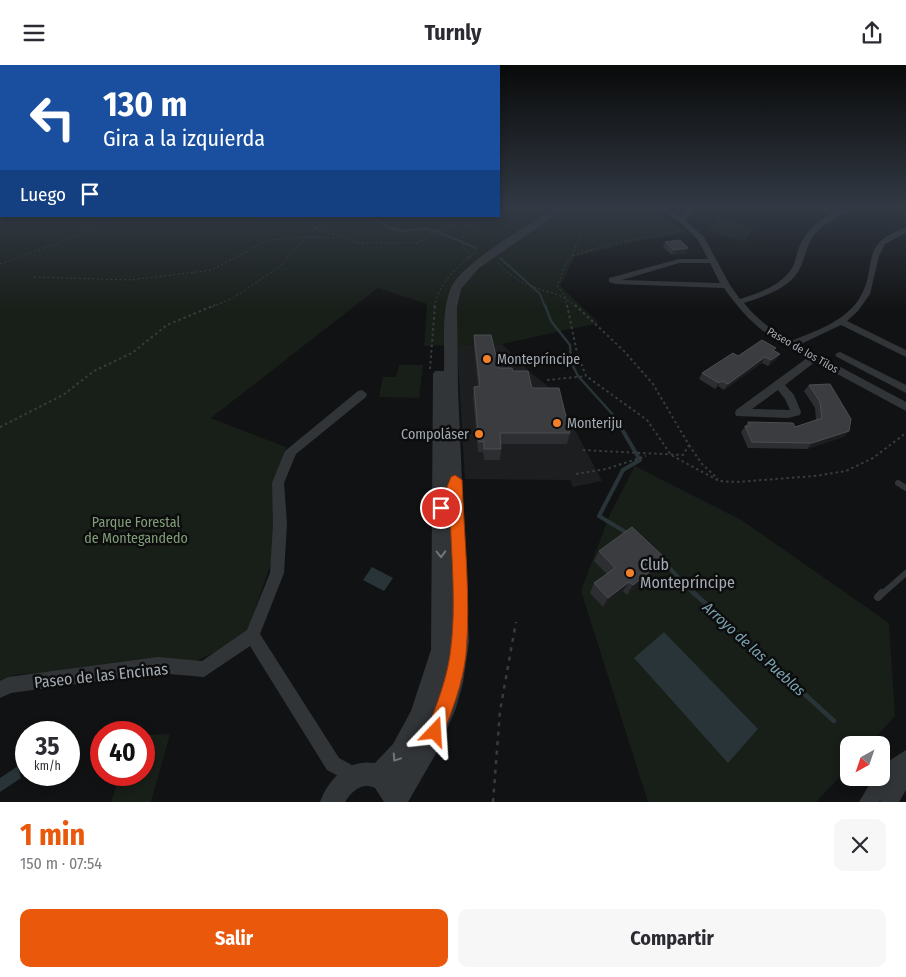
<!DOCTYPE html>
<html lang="es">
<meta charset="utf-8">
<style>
:root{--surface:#fff;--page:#f7f7f7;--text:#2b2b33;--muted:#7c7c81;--accent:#ea580c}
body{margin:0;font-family:"Fira Sans Condensed",sans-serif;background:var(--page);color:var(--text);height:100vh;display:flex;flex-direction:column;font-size:19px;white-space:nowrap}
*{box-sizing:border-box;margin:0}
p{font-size:16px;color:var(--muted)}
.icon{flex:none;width:28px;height:28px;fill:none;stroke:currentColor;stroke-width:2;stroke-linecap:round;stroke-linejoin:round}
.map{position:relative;height:737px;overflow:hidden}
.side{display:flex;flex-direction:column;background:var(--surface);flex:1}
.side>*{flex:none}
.top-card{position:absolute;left:0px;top:0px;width:500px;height:152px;box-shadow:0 2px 8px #0003;background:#1a4fa0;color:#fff;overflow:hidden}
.needle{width:32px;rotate:220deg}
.tools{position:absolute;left:840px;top:671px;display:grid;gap:10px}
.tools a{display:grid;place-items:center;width:50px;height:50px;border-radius:10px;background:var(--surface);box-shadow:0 2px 8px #0003;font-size:25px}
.speed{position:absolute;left:15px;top:656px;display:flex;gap:10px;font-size:25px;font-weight:700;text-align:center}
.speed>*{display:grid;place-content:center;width:65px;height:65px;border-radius:50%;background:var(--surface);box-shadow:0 2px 8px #0003;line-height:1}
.speed small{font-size:12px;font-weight:400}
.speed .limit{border:8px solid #d22;background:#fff;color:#111}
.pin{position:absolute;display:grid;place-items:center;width:42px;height:42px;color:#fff;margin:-21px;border:2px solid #fff;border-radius:50%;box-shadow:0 1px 5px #0007}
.me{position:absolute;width:55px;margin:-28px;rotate:20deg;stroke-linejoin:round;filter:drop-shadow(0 0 4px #0008)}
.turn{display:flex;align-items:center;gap:18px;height:105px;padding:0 20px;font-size:22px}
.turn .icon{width:65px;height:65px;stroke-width:2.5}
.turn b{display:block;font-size:35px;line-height:42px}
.then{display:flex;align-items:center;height:48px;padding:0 20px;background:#0003;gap:10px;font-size:19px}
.round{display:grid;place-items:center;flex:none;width:52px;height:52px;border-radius:10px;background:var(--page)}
.summary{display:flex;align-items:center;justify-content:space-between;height:85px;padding:0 20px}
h1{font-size:30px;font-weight:700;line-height:38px;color:var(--accent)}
.cta{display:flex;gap:10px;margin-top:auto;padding:10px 20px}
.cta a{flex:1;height:58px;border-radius:10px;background:var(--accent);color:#fff;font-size:20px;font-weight:700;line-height:58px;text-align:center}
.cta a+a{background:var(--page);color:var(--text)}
header{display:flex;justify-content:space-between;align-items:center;height:65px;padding:0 20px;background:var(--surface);font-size:22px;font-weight:700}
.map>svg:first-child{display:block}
.built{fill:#1d1e20}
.green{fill:#181e18}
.water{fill:#283437}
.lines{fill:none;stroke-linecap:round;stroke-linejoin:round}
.stream-far3{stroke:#283437;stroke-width:2}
.stream-far2{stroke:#283437;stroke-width:2.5}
.stream-far1{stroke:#283437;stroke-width:4}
.stream{stroke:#283437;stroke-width:4.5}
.path-far2{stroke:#383c3f;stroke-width:1;stroke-dasharray:2 2.5;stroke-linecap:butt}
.path-far1{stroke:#383c3f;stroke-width:2;stroke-dasharray:2.5 3;stroke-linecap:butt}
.path{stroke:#383c3f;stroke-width:2.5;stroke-dasharray:4 5.5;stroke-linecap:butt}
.service-far1{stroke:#323538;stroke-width:6}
.service{stroke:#323538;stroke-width:8}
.minor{fill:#323538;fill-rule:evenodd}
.tertiary{fill:#323538;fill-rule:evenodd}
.wall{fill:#2d2e31}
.shaded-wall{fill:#1c1d1f}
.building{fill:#3a3c3f;stroke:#4a4e51}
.oneway{stroke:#70767c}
.route{fill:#ea580c;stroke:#983908}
.poi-dot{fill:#f2802b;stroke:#0d0d0e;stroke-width:2}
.labels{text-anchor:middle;stroke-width:5;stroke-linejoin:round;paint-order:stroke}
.far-street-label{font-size:11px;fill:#a3acb4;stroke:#0d0d0e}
.poi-label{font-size:14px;fill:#a3acb4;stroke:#0d0d0e;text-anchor:start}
.park-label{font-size:14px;fill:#809f79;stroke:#0d0d0e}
.water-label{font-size:15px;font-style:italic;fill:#79a3b0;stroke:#0d0d0e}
.near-poi-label{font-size:16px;fill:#a3acb4;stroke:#0d0d0e;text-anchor:start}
.near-street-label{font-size:16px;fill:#a3acb4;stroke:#0d0d0e}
</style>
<header><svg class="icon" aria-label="menu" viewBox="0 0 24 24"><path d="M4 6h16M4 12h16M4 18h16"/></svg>Turnly<svg class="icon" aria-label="share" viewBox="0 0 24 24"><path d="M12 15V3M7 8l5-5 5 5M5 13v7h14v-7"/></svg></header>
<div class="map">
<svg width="906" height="737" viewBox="0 0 906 737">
<rect width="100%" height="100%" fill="#111213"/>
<path class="built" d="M502 279 531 308 555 327 602 416 573 422 570 415 465 414 457 280Z"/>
<path class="green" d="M0 143 1 151H499V143H650L689 168 649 174 575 191 560 221 599 258 502 279 424 281 427 239 378 223 211 353 286 382 272 495 246 571 197 596 14 610 0 616Z
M718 153 754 162 745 177 709 166Z
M399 300H423L419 333 379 332 383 312H396Z
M635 401 743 456 889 558 895 651 869 680H849V702L816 737H648L581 526 610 449Z
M170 669 151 737H111L120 710H144V670Z"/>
<path class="water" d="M372 502 393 513 384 526 363 515Z
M664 567 758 664 728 698 634 593Z
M18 701 21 713 0 727V713Z"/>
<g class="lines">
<path class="stream-far3" d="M370 151 391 163 405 166 424 164 436 166 476 183
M500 193 540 229 545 242"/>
<path class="stream-far2" d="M545 240 551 256 570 280 571 297 578 311 615 352 624 368"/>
<path class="stream-far1" d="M623 366 640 395 623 405 599 451 627 468
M662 495 695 530"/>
<path class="stream" d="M694 528 834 656"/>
<path class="path-far2" d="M613 143 665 155
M499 145 502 143
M697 158 734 143
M469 160 494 177
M471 160 488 151
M315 163 357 178H417L444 162 462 157
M572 191 582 164 581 143
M468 193V188L461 176 469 160 462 157 473 151
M497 197C507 208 519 217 533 222 552 229 560 227 576 242
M0 199 72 173 112 151
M34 212 131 215 212 205 268 175 309 172 336 173
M212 242 233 233 278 203 315 163 307 151
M434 242C440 217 456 202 475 188
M567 242 565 231 557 221 566 199 572 191 615 178 682 166"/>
<path class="path-far1" d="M567 240 577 288 586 311 647 355 671 390 719 416 737 417 815 411 846 406 873 393 906 368
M575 240 624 286 653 319 689 380 683 390 581 385
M430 304 435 240
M547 315 586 311
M0 362 63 330 94 306 132 288 167 260 215 240
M689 380 702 399 718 414
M576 409 606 404 646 391"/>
<path class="path" d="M493 737 500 646 516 557"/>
<path class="service-far1" d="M898 418 906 423
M881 530 906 508"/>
<path class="service" d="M878 532 882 528"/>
<path class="minor" d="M656 143H664L680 152 688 143H695L685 155 704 172 730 220 740 234C758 228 778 222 790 206 795 200 796 192 798 185 806 163 830 143 853 143 841 153 825 156 815 169 807 178 806 190 801 201 792 223 765 231 744 238 757 254 773 267 791 276 815 266 844 257 859 234 879 203 857 178 906 163V168L885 179 879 191 870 229 858 246 847 256 906 285V292L841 260 799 280 906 337V346L815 297 785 320 794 330 801 347 800 350 788 353 736 351 735 348 736 345 807 293C768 272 750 260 724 223L616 219 609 217V213L679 194H708L698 175 679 156ZM679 198H710L720 218 622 215ZM778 325 785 334 790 345 752 344Z
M840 287 906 320V328L837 292 835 290 837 288Z
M362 325 367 329 366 332 296 389 284 418 287 459 284 508 260 569 339 693 361 705 364 711 361 717 355 720 327 705 250 581 204 612 158 608 11 628 0 633V616L8 612 158 592 202 596 247 565 270 508 273 459 272 418 285 386 358 326Z
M906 685V725L899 737H880L881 734 879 737H859L874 712H881V702L884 699Z"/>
<path class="tertiary" d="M555 143H566L479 203 461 224 457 242 458 324 469 577 463 618 456 643 438 685 408 737H384L375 723C362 717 352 726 345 737H320C329 713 348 694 375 698L393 679 411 646 431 585 433 309 435 306H444C445 280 441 250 450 225 459 199 530 159 555 143Z"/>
</g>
<path class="wall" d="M665 177 686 188 672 190 663 182Z
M474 270 499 303 513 306 532 323 570 368 567 379H501V384L500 395H484L483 387H478L473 333 474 322H478L474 281Z
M774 286 776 295 768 301 762 298 724 325 718 321 715 324 699 314 702 308 738 291Z
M809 320 849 366 843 372 807 384 748 383 741 367 748 357 795 362 816 355 815 343 804 326Z
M599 486 666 494 659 504 627 530 623 526 603 542 590 528 594 518 607 509 594 496Z"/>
<path class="shaded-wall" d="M688 183 686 188 672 190 674 185Z
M780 289 776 295 768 301 771 295Z
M765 292 762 298 724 325 728 319Z
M722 316 718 321 715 324 719 318Z
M849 366 843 372 807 384 812 378Z
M666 494 659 504 627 530 633 520Z
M629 517 623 526 603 542 608 533Z"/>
<path class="building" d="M680 175 688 183 674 185 665 177Z
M474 270H491L499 303H512L513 306H528L532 323H559L570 368H500L501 384H484V376L479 377 474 322 480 321Z
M762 275 776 283 773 285 780 289 771 295 765 292 728 319 722 316 719 318 702 308 733 288 738 291Z
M830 319 851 354 849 366 812 378 752 377 745 361H750L748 357 793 358 795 362 822 353 820 337 809 320Z
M632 462 666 494 633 520 629 517 608 533 594 518 615 503 599 486Z"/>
<defs><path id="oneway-chevron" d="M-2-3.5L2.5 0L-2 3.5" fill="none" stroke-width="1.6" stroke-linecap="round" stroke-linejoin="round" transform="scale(1.25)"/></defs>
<g class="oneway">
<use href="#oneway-chevron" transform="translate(441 489) rotate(89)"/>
<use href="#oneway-chevron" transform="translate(396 693) rotate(124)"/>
</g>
<linearGradient id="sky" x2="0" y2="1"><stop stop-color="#090a0a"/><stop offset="0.58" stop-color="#323944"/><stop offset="1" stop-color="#323944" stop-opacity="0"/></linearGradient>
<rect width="906" height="246" fill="url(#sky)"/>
<path class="route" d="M455 410 462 415C464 471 471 533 466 589 463 618 452 646 441 674L435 676 429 674 426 667C436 642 446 617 450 590 457 542 451 491 450 443L441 448 434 443 442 435 451 412Z"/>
<g class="poi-dot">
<circle cx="487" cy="294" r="5"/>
<circle cx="557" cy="358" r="5"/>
<circle cx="479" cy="369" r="5"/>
<circle cx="630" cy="508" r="5"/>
</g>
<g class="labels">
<g class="far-street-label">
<text transform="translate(803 285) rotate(30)" y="4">Paseo de los Tilos</text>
</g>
<g class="poi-label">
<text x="497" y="299">Montepríncipe</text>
<text x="567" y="363">Monteriju</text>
<text x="469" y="374" text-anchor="end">Compoláser</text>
</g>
<g class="park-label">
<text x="136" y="462">Parque Forestal<tspan x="136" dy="16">de Montegandedo</tspan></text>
</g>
<g class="water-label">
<text transform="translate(754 584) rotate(42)" y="5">Arroyo de las Pueblas</text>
</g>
<g class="near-poi-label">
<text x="640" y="505">Club<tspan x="640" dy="18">Montepríncipe</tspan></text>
</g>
<g class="near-street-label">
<text transform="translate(101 610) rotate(-6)" y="6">Paseo de las Encinas</text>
</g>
</g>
</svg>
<div class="tools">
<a><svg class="needle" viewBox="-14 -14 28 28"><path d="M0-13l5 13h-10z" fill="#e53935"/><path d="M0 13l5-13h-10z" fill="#7c7c81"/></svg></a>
</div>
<div class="speed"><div>35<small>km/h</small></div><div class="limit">40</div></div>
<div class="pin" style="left:441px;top:443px;background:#d93025"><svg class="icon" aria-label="arrive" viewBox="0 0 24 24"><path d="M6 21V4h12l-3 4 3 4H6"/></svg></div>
<svg class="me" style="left:435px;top:667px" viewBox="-20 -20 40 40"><path d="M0-17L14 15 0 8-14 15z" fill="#ea580c" stroke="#fff" stroke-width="4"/></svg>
<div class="top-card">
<div class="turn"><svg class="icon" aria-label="left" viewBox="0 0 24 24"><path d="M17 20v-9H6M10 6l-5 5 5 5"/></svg><div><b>130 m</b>Gira a la izquierda</div></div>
<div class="then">Luego<svg class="icon" aria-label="arrive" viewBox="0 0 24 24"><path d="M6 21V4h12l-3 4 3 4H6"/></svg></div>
</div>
</div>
<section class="side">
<div class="summary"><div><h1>1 min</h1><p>150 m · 07:54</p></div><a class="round"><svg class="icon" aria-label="close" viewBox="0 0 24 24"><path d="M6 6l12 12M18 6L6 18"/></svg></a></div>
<div class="cta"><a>Salir</a><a>Compartir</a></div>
</section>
